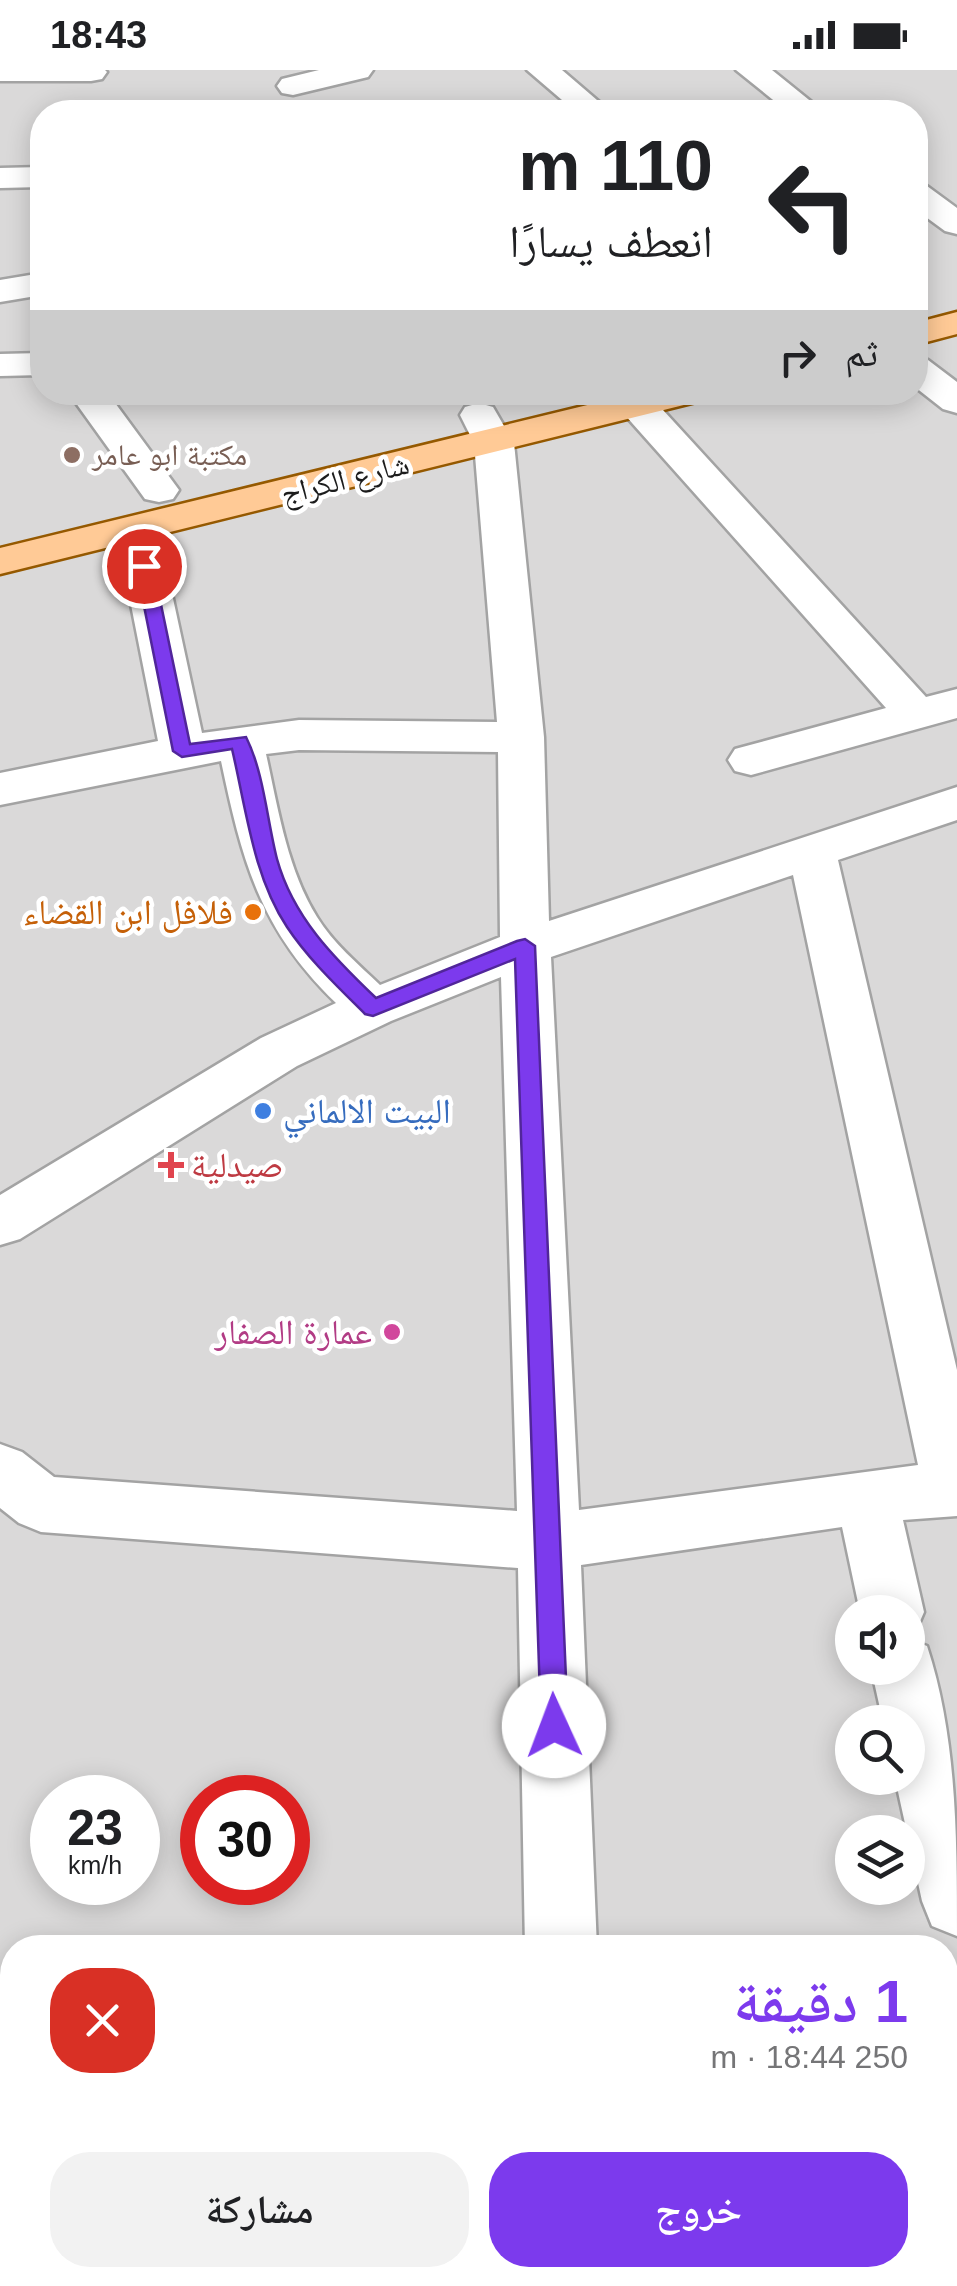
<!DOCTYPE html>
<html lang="ar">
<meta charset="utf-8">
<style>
:root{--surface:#fff;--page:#f2f2f2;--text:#202124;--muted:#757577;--accent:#7c3aed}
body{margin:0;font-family:Arial,"Noto Naskh Arabic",sans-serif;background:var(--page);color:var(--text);direction:rtl;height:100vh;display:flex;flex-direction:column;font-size:38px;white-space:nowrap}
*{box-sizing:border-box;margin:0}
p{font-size:32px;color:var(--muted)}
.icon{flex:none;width:55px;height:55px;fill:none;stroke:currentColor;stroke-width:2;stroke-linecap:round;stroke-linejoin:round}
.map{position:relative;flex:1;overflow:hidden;direction:ltr}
.side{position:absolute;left:0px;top:1865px;width:958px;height:352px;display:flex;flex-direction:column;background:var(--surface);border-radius:40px 40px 0 0;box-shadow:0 5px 25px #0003;direction:rtl}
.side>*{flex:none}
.banner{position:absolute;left:30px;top:30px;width:898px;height:305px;border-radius:40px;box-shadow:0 5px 25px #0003;direction:rtl;background:#fff;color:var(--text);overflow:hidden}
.controls{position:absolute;left:835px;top:1525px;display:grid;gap:20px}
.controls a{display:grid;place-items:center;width:90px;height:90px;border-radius:50%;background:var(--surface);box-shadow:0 5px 25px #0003;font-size:50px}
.speed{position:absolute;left:30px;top:1705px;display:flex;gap:20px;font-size:50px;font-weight:700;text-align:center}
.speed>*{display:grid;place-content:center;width:130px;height:130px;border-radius:50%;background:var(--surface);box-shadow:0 5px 25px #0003;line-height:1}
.speed small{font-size:25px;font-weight:400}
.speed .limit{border:15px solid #d22;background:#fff;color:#111}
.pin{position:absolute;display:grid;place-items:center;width:85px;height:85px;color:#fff;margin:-42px;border:5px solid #fff;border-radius:50%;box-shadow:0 2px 10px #0007}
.me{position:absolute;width:110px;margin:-55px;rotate:358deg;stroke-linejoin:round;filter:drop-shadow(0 0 8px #0008)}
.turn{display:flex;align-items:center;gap:35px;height:210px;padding:0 50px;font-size:45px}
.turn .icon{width:130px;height:130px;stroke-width:2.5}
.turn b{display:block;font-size:70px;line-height:85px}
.then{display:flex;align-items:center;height:95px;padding:0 50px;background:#0003;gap:20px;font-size:38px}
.round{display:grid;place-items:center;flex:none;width:105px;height:105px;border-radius:40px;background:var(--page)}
.head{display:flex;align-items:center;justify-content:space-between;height:170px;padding:0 50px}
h1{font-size:60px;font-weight:600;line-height:75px;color:var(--accent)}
.primary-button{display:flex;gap:20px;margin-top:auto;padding:20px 50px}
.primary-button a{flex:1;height:115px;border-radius:40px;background:var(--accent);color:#fff;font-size:40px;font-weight:600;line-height:115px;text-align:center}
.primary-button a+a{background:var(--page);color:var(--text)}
.status{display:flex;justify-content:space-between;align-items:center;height:70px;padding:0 50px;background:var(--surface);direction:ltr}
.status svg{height:28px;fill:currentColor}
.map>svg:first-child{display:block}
.residential{fill:#dad9d9;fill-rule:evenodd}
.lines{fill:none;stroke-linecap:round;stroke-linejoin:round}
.minor-casing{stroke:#a3a3a3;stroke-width:5}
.major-casing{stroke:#955900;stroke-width:5}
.minor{fill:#fff;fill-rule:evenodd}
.major{fill:#ffca96;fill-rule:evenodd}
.route{fill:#7c3aed;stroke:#51269a;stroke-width:2.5}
.education-dot{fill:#8d6e63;stroke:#fff;stroke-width:4}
.food-dot{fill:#e8710a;stroke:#fff;stroke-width:4}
.shop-dot{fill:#3f7fe0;stroke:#fff;stroke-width:4}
.health-dot{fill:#e0444e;stroke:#fff;stroke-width:4}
.hotel-dot{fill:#d1479c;stroke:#fff;stroke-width:4}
.labels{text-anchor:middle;stroke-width:9;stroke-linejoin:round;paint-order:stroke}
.far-education-label{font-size:30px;fill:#785e54;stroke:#fff;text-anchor:start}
.far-street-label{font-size:30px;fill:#1c1c1c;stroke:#fff}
.food-label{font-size:35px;fill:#c56008;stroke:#fff;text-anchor:end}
.shop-label{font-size:35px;fill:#366cbe;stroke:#fff;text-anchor:start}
.health-label{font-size:35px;fill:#be3a42;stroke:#fff;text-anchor:start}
.hotel-label{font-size:35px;fill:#b23c85;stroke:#fff;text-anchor:end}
</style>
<div class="status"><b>18:43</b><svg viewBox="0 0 49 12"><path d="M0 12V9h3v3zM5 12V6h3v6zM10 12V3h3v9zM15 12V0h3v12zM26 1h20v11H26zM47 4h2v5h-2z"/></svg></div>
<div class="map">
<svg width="957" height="2216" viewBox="0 0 957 2216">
<rect width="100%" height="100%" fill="#eee9e1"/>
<path class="residential" d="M0 0H957V2216H0ZM42 42H915V322H42ZM852 1542H908V1598H852ZM852 1652H908V1708H852ZM52 1728H138V1812H52ZM202 1728H288V1812H202ZM852 1762H908V1818H852ZM12 1878H945V2205H12Z"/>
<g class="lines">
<defs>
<path id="minor" d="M0 0H105L107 2 102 9 91 11H0Z
M319 0H373L368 7 293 25 282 23 277 16 282 9Z
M527 0H562L611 42H576Z
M736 0H772L824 42H788Z
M42 97V117L0 118V98Z
M915 113 927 116 957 138V164L945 161 915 139Z
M42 203V225L0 232V210Z
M42 283V305L0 306V284Z
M915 287 928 290 957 312V343L943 339 915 317Z
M68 322H107L179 420 173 429 159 432 145 429Z
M638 324 652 328 926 627 957 619V648L751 705 735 701 728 690 735 679 886 638 624 344 619 336 624 328Z
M479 333 493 337 514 373 544 667 549 851 957 717V750L838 790 957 1300V1446L903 1450 924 1542 915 1563 908 1566V1542H860L842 1457 581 1495 597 1878H525L518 1498 41 1462 19 1453 0 1438V1374L22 1382 54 1407 517 1441 501 907 391 951 297 996 20 1169 0 1175V1125L261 968 336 933C260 860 242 791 221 691L0 735V703L158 671 116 459 122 450 137 447 152 450 158 459 202 663 299 650 497 652 474 373 460 345 465 337ZM299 680 498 682 500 867 380 915C358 894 333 873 317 847 287 799 278 738 266 684ZM793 805 918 1395 579 1440 551 887Z
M908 1569 927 1576C957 1667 957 1769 957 1866L932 1856 922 1831 895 1708H908V1652H883L871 1598H908Z
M531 2205H609V2216H531Z"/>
<path id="major" d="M957 242V264L915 275V253Z
M641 322H709L704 330 0 504V478Z"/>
</defs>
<use href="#minor" class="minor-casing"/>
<use href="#major" class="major-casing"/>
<use href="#minor" class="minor"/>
<use href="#major" class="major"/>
</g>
<path class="route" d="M144 491 153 496 190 674 246 667C264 703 267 750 277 789 293 847 334 888 376 928L517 871 525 869 535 876 568 1656 564 1666 554 1669 545 1666 541 1656 515 889 373 946 365 944C338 917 309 890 287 857 253 806 246 738 232 679L182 687 173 681 136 496Z"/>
<circle class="education-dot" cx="72" cy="385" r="10"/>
<circle class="food-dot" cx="253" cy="842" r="10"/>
<circle class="shop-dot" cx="263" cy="1041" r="10"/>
<path class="health-dot" d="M166 1080h10v10h10v10h-10v10h-10v-10h-10v-10h10z"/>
<circle class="hotel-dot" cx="392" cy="1262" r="10"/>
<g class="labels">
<g class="far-education-label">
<text x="92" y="395">مكتبة ابو عامر</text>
</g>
<g class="far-street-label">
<text transform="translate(345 409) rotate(-14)" y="10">شارع الكراج</text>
</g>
<g class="food-label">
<text x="233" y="854">فلافل ابن القضاء</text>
</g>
<g class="shop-label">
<text x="283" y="1053">البيت الالماني</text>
</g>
<g class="health-label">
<text x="191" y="1107">صيدلية</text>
</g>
<g class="hotel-label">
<text x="372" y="1274">عمارة الصفار</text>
</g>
</g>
</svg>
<div class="controls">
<a><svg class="icon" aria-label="sound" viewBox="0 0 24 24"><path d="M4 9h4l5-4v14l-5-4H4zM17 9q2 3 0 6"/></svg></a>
<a><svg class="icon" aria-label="search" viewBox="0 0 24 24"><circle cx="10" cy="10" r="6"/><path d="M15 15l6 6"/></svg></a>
<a><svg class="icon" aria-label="layers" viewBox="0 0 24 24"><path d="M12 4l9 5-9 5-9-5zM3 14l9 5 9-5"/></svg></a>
</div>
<div class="speed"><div>23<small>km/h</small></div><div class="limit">30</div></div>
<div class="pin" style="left:144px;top:496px;background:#d93025"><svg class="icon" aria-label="arrive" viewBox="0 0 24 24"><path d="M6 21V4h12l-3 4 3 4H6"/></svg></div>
<svg class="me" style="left:554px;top:1656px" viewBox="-20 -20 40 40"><circle r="19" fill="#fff"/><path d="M0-13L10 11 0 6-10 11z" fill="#7c3aed"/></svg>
<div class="banner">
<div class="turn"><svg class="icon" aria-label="left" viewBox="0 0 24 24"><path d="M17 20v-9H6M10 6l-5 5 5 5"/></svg><div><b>110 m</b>انعطف يسارًا</div></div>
<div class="then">ثم<svg class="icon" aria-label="right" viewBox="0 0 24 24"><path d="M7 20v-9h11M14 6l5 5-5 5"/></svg></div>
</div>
<section class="side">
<div class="head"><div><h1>1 دقيقة</h1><p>250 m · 18:44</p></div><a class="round" style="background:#d93025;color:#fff"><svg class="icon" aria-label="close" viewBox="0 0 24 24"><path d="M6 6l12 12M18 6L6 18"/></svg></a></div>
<div class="primary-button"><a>خروج</a><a>مشاركة</a></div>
</section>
</div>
